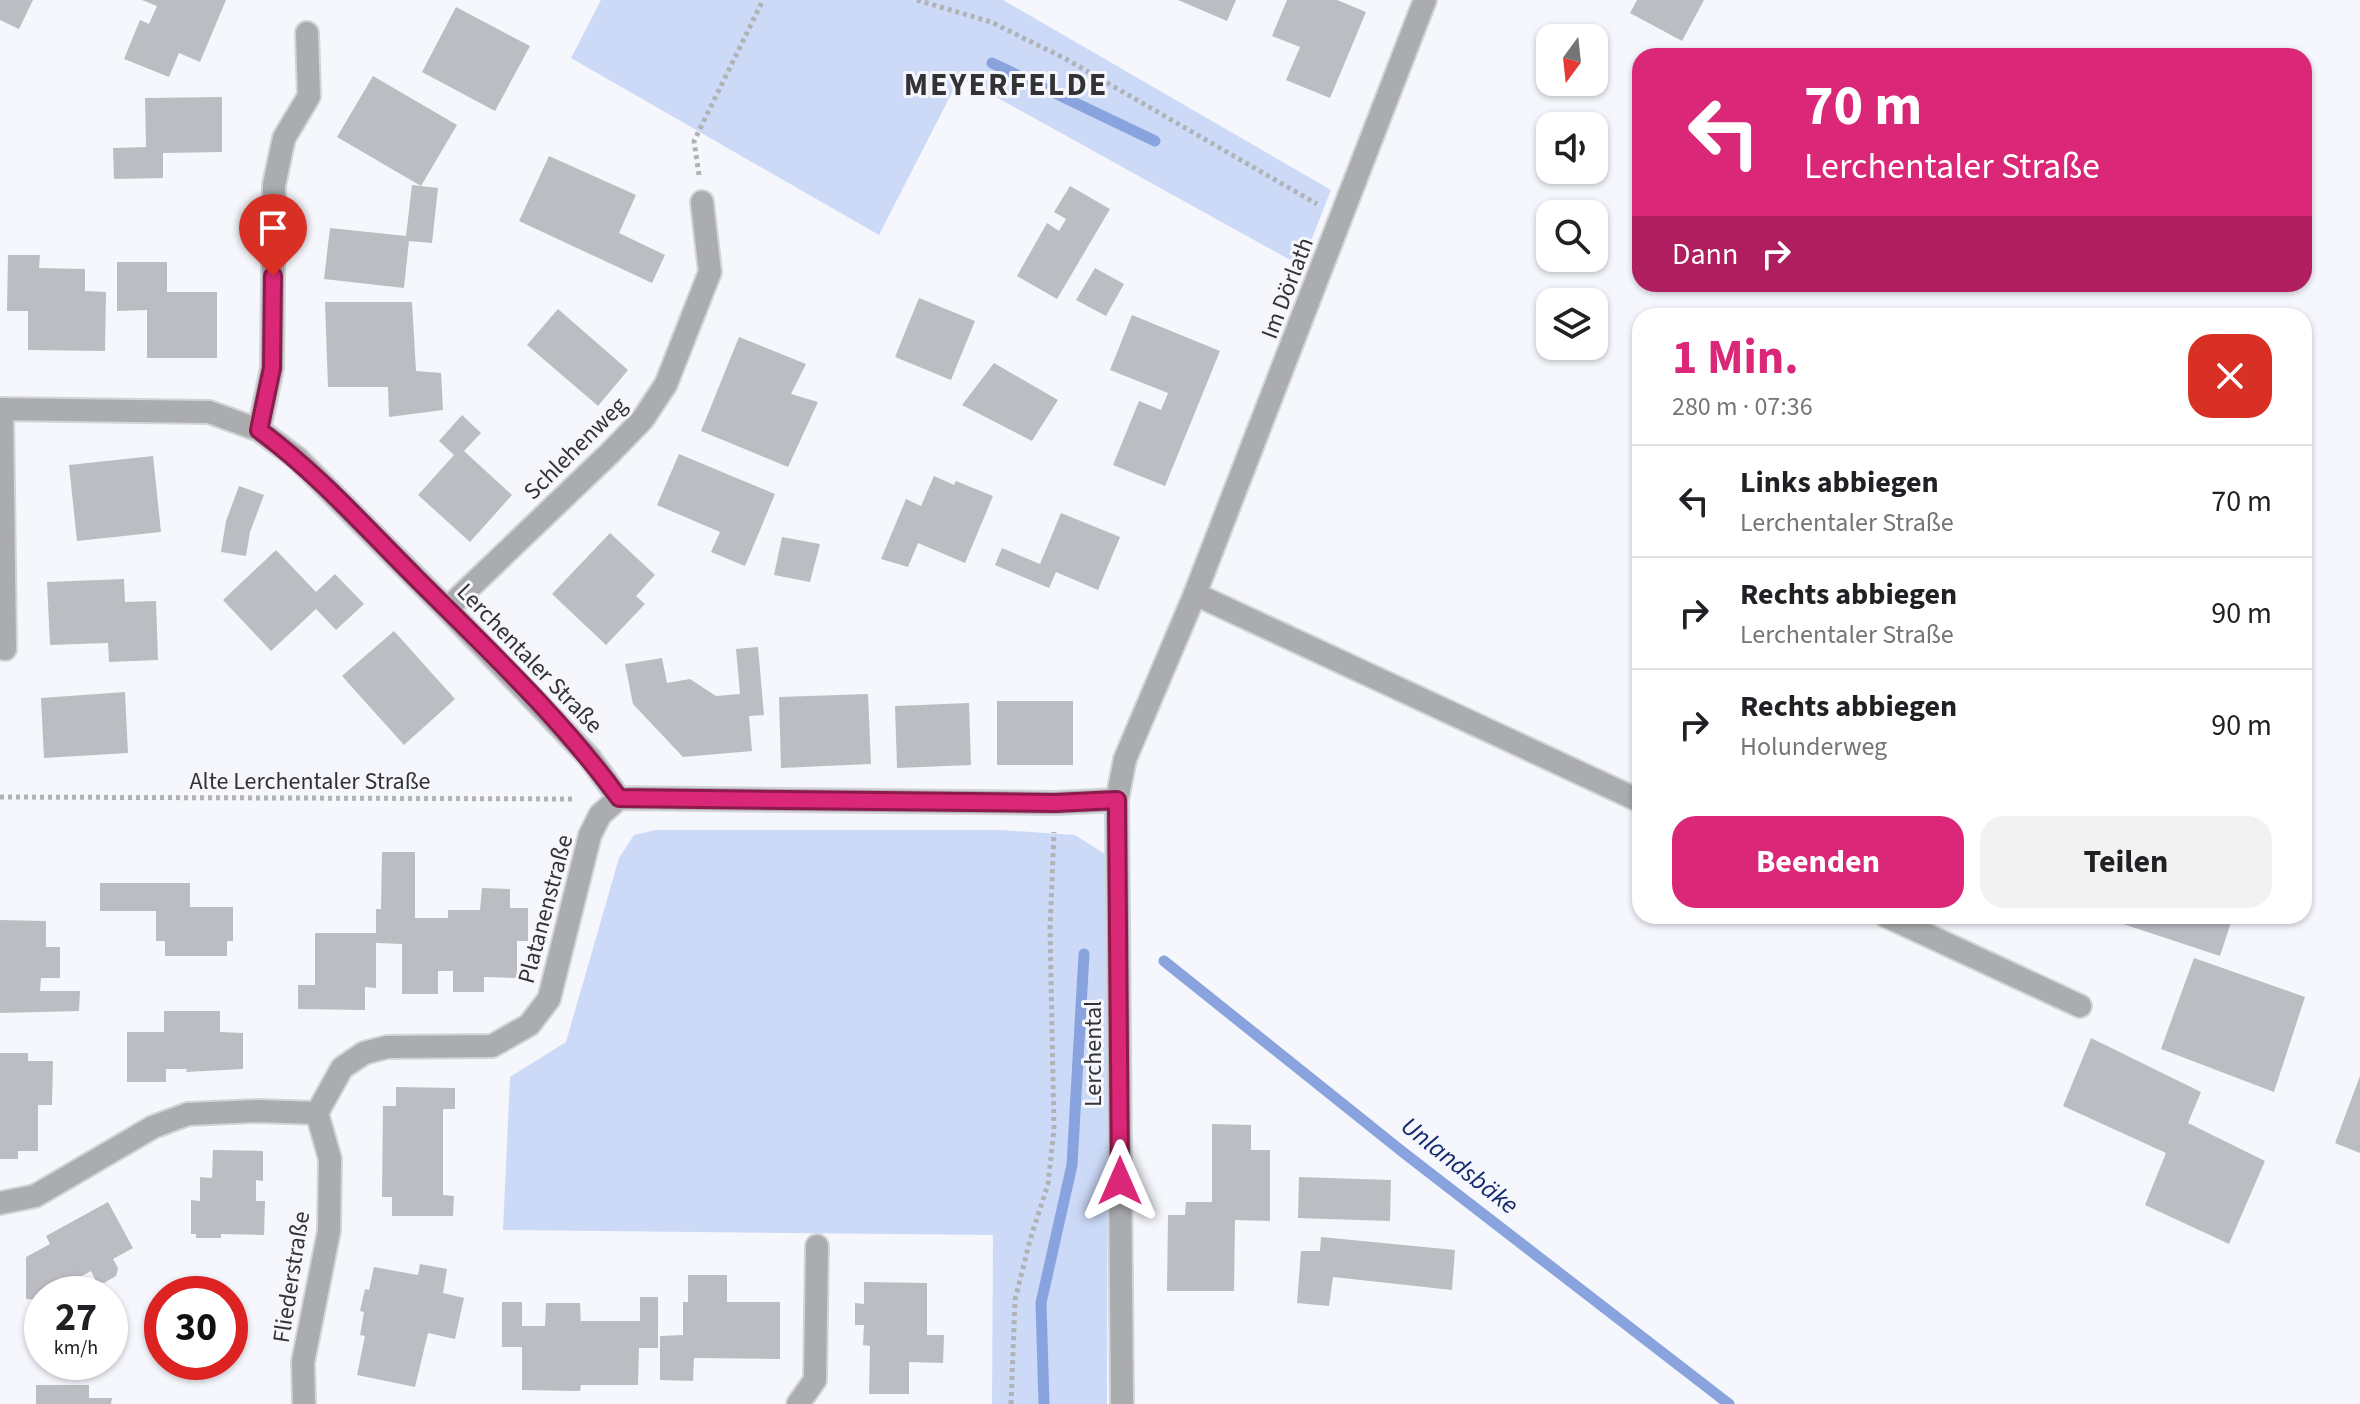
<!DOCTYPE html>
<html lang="de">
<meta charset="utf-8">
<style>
:root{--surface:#fff;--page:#f2f2f2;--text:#202124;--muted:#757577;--line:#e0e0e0;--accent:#db2777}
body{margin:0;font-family:"Source Sans 3",sans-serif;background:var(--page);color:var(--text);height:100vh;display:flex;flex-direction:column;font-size:30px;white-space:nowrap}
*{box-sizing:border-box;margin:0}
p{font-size:26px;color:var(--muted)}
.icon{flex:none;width:44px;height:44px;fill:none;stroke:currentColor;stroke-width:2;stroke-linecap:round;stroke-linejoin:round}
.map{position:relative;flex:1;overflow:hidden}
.details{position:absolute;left:1632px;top:308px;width:680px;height:616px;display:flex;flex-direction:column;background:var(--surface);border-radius:24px;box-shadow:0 2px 6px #0004}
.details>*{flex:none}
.guide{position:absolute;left:1632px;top:48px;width:680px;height:244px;border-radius:24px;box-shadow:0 2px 6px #0004;background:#db2777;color:#fff;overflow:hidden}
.needle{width:52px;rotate:195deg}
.buttons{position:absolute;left:1536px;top:24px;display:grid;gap:16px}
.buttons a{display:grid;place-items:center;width:72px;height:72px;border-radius:16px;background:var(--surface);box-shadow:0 2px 6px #0004;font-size:40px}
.speed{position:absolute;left:24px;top:1276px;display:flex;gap:16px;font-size:40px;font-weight:700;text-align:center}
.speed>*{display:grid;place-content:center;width:104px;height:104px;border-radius:50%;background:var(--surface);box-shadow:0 2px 6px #0004;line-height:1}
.speed small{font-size:20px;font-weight:400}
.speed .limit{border:12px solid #d22;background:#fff;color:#111}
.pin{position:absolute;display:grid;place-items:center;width:68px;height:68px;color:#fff;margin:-82px -34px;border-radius:50% 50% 50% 0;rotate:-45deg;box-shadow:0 0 8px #0007}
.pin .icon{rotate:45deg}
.me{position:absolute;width:88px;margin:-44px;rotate:0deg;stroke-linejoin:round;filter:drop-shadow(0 0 6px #0008)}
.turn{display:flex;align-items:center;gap:28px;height:168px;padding:0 40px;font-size:36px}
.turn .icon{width:104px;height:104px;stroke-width:2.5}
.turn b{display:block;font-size:56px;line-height:68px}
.then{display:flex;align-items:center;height:76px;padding:0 40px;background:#0003;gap:16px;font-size:30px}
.round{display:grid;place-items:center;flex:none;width:84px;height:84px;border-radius:24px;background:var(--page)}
.head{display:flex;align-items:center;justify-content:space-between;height:136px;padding:0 40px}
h1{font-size:48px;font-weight:700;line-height:60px;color:var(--accent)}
.primary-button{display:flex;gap:16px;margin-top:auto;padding:16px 40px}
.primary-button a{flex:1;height:92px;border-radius:24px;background:var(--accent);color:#fff;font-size:32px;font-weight:700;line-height:92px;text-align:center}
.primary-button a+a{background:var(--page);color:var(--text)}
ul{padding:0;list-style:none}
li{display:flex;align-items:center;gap:24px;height:112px;padding:0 40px;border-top:2px solid var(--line)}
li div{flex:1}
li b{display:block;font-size:30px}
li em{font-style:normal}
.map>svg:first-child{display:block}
.green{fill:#ccdaf8}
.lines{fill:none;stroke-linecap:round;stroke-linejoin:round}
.stream{stroke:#89a3de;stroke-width:11}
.building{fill:#bbbdc2}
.service-casing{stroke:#d2d4d8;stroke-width:26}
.minor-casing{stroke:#d2d4d8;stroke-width:26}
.path{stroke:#b1b2b6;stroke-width:5;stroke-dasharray:4 4;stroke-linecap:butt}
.service{stroke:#abacae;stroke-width:22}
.minor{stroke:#abacae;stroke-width:22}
.route-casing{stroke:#8e194d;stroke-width:20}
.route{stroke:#db2777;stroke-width:14}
.labels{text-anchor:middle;stroke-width:6;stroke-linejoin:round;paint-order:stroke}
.street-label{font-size:24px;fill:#333335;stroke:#f5f7fc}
.water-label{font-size:26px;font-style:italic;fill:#12296d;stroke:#f5f7fc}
.district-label{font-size:32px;font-weight:bold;letter-spacing:2px;fill:#333335;stroke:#f5f7fc}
</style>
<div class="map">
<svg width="2360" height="1404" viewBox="0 0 2360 1404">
<rect width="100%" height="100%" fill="#f5f7fc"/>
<path class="green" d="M601 0H1003L1331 190 1301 266 960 77 879 235 571 58Z
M656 830H1000L1075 835 1108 856 1107 1404H992L993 1235 503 1230 510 1077 566 1042 619 858 634 835Z"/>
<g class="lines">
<path class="stream" d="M992 63 1155 141
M1164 961 1404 1153 1729 1404
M1044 1404 1041 1303 1072 1165 1084 954"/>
</g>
<path class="building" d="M0 0H33L19 29 0 20Z
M142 0H226L200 62 179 53 169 77 124 59 140 20 149 24 157 6Z
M1178 0H1236L1227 21Z
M1287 0H1337L1366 12 1330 98 1286 80 1300 47 1272 36Z
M1637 0H1704L1682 41 1630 13Z
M456 7 530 46 495 111 422 72Z
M373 76 457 125 421 186 337 137Z
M222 97V152L163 153V178L114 179 113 148 146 147 145 98Z
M549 156 636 195 619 233 665 255 652 283 519 221Z
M412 185 438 188 432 243 409 241 404 288 324 279 330 228 406 236Z
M1070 186 1110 209 1057 299 1017 276 1047 223 1059 231 1066 219 1054 212Z
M8 255H40L39 268 85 269V291L106 292 105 351 28 350V311H7Z
M117 262H167V292H217V358H147V310L117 311Z
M1095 268 1124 284 1106 316 1076 300Z
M919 298 975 321 951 380 895 357Z
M325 302H412L416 371 441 373 443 410 389 417 388 387H328Z
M558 309 628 370 598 406 527 345Z
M1132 315 1220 351 1165 486 1113 465 1139 401 1161 410 1168 393 1110 370Z
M739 337 806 364 791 394 818 402 788 467 701 431Z
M994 363 1058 400 1032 441 962 405Z
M462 415 481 433 464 451 512 495 470 542 418 495 454 455 439 441Z
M679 454 775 494 745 566 711 552 720 532 657 505Z
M153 456 161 532 77 541 69 465Z
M934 476 954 485 956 481 993 496 965 563 918 543 908 567 881 559 906 499 921 506Z
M239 486 264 495 250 532 246 556 221 552 226 521Z
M1061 513 1120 537 1098 590 1056 572 1049 588 995 565 1002 548 1040 564Z
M610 533 655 575 636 596 645 604 606 645 552 594Z
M782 537 820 544 810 582 774 575Z
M276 550 316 592 335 574 364 604 336 630 316 609 271 651 223 600Z
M124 579 125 602 156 601 158 660 109 662 108 643 50 645 47 582Z
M394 631 455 699 404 745 342 676Z
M758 647 764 715 749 716 752 751 683 757 633 704 625 664 662 658 667 683 690 679 716 696 740 694 736 649Z
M125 692 128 753 44 758 41 698Z
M868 694 871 764 781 768 779 697Z
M997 701H1073V765H997Z
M969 703 971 765 897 768 895 706Z
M382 852H415V918H448V910H480L482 888 510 889V908H528V941H517V978L484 977V992H453V971H438V994H402V944L376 943V988L365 987V1010L298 1009V985H315V933H376V909H381Z
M100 883H190V907H233V941H227V956H165V941H156V911H100Z
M2099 916H2233L2220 956Z
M0 920 46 921V947H60V978H41L40 991H80L79 1011 0 1013Z
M2194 958 2305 997 2274 1092 2161 1049Z
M164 1011H220V1032L243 1033V1069L186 1072 187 1069H166V1082H127V1032H164Z
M2091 1038 2201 1092 2188 1123 2265 1161 2229 1244 2145 1205 2166 1153 2063 1106Z
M0 1053H28V1061H53L52 1105H38V1151H18V1159H0Z
M2360 1076V1153L2335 1143Z
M396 1087 455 1088V1109H443V1195L454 1196 453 1216H392V1197H382L383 1106H396Z
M1212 1124 1251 1125V1150H1270V1221L1235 1220 1234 1291H1167L1168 1215H1185L1186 1202H1212Z
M213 1150 263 1151V1181L256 1180V1201H265L264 1235 221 1234V1238H196V1234H191V1200L200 1201V1177L212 1178Z
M1299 1177 1391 1180 1390 1221 1298 1218Z
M108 1202 133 1248 113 1259 118 1268 116 1276 104 1283 96 1281 91 1271 73 1281 76 1287 64 1294H42V1300L26 1299V1257L50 1244 46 1236Z
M1321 1237 1455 1250 1452 1290 1333 1277 1329 1306 1297 1303 1301 1251H1320Z
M420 1264 447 1269 443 1293 464 1298 455 1339 428 1333 415 1387 357 1375 365 1336 360 1335 364 1312 360 1311 365 1289 369 1290 374 1267 418 1275Z
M688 1275H727V1302H780V1359L694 1358 693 1381 660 1380V1336L683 1335V1302H688Z
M864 1282 927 1283V1335H944L943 1363 909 1362V1394H869L870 1346 863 1345 864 1325H855V1303L864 1304Z
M640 1297H658V1348H639L638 1385H581L580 1391 522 1390V1347H502V1302H522V1326H545L546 1303H580L581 1327V1321H640Z
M36 1385H89V1398H112L111 1404H36Z"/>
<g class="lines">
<defs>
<path id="service" d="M1195 594 1640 801
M1886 916 2080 1006
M798 1404 815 1380 817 1246"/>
<path id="minor" d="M0 409 209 412 259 430 297 458 447 609 589 757 619 798
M2 409 5 649
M259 430 272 368 274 185 284 138 309 96 307 33
M447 609 611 452 643 419 666 384 710 272 702 202
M619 798 1055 803 1117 800
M317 1113 342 1068 364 1053 387 1047 492 1046 529 1025 549 999 590 835 600 815 619 798
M0 1203 35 1196 153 1127 188 1114 258 1111 317 1113
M304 1404 303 1362 329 1231 330 1159 317 1113
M1122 1404 1117 800 1125 759 1195 594 1425 0"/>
</defs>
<use href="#service" class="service-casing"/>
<use href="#minor" class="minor-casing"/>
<path class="path" d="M917 0 991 22 1066 59 1317 204
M699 175 694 141 763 0
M0 797 574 799
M1011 1404 1015 1300 1030 1240 1048 1184 1054 1129 1050 929 1054 832"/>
<use href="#service" class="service"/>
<use href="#minor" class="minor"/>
</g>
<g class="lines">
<defs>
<path id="route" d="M273 276 272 368 259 430C317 473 365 527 415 577 486 648 561 718 619 798L1055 803 1117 800 1120 1181"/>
</defs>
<use href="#route" class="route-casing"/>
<use href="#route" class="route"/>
</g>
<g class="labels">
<g class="street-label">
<text transform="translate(1287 288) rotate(-69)" y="8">Im Dörlath</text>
<text transform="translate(575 448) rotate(-45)" y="8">Schlehenweg</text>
<text transform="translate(530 658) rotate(46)" y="8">Lerchentaler Straße</text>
<text x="310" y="789">Alte Lerchentaler Straße</text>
<text transform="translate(545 909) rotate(-75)" y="8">Platanenstraße</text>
<text transform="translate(1093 1054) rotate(-90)" y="8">Lerchental</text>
<text transform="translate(291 1277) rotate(-81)" y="8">Fliederstraße</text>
</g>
<g class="water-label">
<text transform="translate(1460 1165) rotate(38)" y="9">Unlandsbäke</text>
</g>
<g class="district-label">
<text x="1006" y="95">MEYERFELDE</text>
</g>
</g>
</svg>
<div class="buttons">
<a><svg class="needle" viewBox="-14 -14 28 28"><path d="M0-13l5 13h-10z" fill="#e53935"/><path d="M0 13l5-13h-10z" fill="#757577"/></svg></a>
<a><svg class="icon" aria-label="sound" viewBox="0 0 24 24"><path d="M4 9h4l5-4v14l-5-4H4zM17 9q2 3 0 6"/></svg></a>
<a><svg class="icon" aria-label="search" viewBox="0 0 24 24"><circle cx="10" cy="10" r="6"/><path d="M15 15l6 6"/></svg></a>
<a><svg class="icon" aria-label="layers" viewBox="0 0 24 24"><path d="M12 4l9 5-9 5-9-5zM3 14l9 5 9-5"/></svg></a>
</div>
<div class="speed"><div>27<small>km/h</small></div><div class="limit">30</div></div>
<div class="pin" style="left:273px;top:276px;background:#d93025"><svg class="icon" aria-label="arrive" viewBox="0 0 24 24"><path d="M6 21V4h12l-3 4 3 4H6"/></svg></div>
<svg class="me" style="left:1120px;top:1181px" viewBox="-20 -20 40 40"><path d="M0-17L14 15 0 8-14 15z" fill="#db2777" stroke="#fff" stroke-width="4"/></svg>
<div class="guide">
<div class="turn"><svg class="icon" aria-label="left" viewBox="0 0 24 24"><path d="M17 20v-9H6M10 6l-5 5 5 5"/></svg><div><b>70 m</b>Lerchentaler Straße</div></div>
<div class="then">Dann<svg class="icon" aria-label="right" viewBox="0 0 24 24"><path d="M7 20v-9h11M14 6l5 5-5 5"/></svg></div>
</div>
<section class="details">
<div class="head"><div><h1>1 Min.</h1><p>280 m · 07:36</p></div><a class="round" style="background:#d93025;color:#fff"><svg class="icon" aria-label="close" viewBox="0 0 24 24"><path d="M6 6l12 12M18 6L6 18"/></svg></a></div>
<ul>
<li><svg class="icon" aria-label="left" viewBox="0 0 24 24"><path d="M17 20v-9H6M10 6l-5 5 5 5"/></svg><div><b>Links abbiegen</b><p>Lerchentaler Straße</p></div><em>70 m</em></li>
<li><svg class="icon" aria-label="right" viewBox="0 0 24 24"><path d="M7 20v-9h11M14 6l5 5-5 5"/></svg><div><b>Rechts abbiegen</b><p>Lerchentaler Straße</p></div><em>90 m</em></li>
<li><svg class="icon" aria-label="right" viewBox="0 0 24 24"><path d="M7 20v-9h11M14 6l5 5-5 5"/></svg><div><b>Rechts abbiegen</b><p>Holunderweg</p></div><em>90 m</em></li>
</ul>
<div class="primary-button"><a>Beenden</a><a>Teilen</a></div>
</section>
</div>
